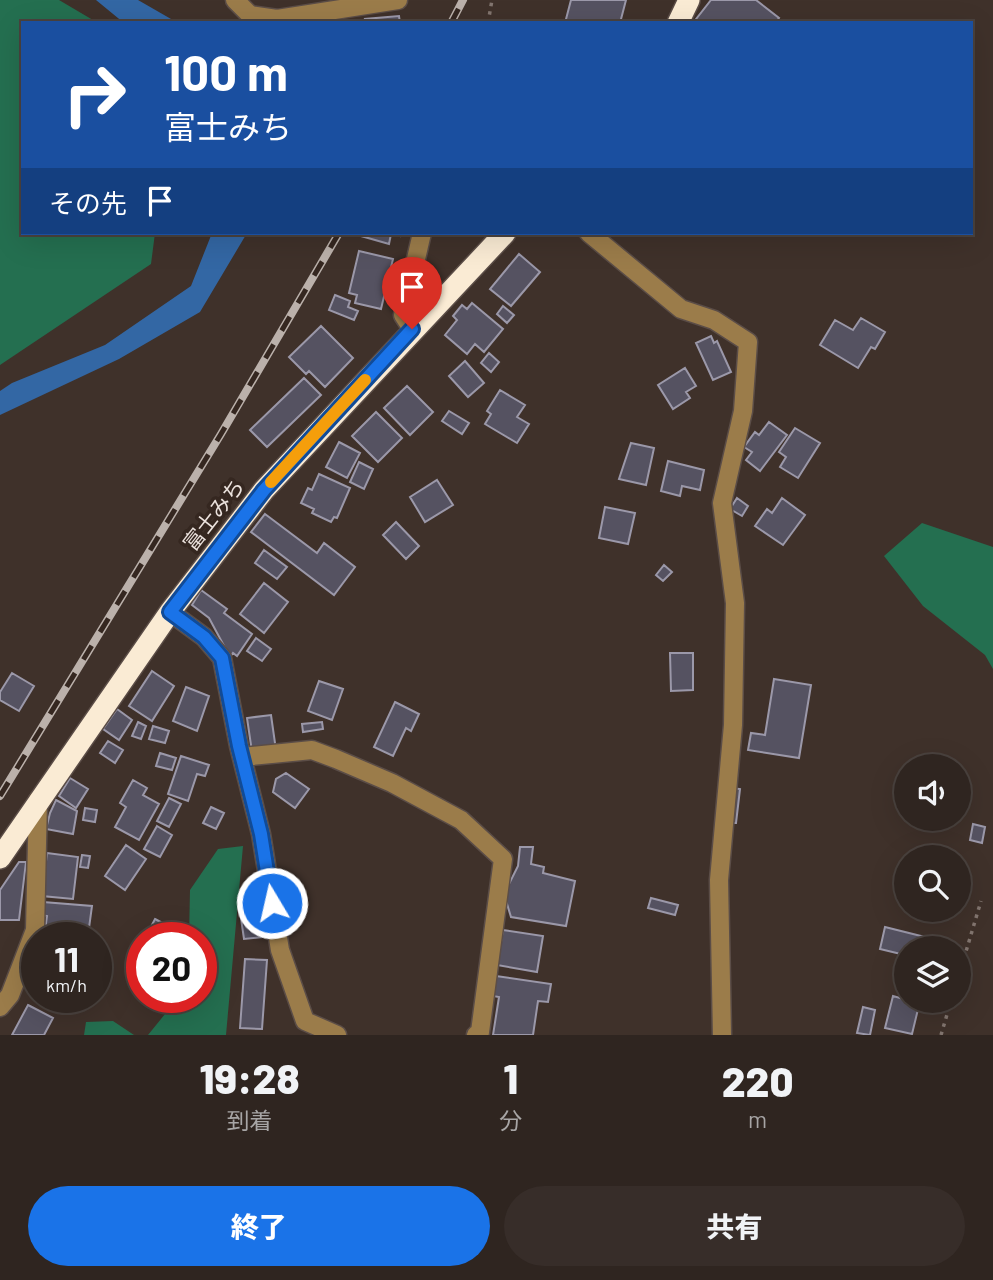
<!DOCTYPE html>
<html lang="ja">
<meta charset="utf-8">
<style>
:root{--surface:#2f2520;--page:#372d29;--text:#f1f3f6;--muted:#a7a5a5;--line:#4a423e;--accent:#1a73e8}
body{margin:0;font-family:Barlow,"Noto Sans JP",sans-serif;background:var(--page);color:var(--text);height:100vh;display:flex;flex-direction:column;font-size:26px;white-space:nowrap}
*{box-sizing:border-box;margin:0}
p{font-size:23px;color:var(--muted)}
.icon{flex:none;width:38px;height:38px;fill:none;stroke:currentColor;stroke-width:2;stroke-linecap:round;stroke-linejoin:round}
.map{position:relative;height:1035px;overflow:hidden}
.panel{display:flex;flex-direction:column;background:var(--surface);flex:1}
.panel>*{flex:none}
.hud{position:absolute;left:21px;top:21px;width:952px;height:214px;border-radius:0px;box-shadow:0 7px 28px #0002,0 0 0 2px var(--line);background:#1a4fa0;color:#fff;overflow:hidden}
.controls{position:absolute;left:894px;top:754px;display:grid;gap:14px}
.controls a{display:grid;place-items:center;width:77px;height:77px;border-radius:50%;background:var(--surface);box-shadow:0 7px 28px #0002,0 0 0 2px var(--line);font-size:35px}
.speed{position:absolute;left:21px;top:922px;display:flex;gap:14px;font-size:35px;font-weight:700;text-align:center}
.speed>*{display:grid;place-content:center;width:91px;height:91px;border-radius:50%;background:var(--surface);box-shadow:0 7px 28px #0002,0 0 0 2px var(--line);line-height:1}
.speed small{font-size:18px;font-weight:400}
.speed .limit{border:10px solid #d22;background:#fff;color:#111}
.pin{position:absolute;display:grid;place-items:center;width:60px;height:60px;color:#fff;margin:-72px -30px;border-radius:50% 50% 50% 0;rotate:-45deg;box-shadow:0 0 7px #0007}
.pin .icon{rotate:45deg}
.me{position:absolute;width:77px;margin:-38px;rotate:351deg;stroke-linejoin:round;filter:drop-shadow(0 0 5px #0008)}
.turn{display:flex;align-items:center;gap:24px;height:147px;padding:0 28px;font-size:32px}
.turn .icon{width:91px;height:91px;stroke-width:2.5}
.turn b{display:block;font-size:49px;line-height:60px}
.then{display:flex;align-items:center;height:66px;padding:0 28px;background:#0003;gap:14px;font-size:26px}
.eta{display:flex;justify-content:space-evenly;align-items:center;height:119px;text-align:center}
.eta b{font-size:42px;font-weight:800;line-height:49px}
.primary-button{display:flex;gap:14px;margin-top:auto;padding:14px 28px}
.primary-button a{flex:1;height:80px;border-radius:42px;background:var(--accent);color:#fff;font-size:28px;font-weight:800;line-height:80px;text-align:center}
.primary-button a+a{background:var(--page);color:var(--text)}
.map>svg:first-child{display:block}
.forest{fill:#246f50}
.water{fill:#3367a4}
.building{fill:#555261;stroke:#9b98a9;stroke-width:2}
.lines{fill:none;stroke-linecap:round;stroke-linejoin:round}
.minor-casing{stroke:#5b4d47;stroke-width:21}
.highway-casing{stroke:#5b4d47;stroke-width:24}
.path{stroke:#82756f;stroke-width:3.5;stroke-dasharray:3.5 5;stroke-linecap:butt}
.minor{stroke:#9b7c4a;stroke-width:18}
.highway{stroke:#faebd4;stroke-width:21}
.rail-casing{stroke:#bbb1ab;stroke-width:8}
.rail{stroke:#352720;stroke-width:5;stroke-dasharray:16;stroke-linecap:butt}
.route-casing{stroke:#114b97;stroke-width:18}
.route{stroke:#1a73e8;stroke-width:12}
.slow{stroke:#f59e0b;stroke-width:12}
.labels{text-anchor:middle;stroke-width:7;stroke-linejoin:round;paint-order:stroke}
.street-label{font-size:21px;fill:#ece3de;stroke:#352720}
</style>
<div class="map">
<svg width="993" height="1035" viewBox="0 0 993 1035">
<rect width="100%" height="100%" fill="#3f312a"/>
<path class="forest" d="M0 0H59L98 23H23V233H155L151 264 0 365Z
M922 523 993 547V669L985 655 923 606 884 556Z
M243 846 226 1035H148L178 998H201V938H189L190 890 218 849Z
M113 1021 134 1035H84L86 1022Z"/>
<path class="water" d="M96 0H138L178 23H124Z
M212 233H247L200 312 119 359 0 415V391L12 383 105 345 191 286Z"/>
<path class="building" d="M571 0H626L620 23H565Z
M711 0H756L779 18 775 23H693Z
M399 16 400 23H366L365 19Z
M362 233H401L400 236 391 234 389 244 361 236Z
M359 251 393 259 381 309 355 303 357 295 349 293Z
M519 254 540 272 511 306 490 289Z
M335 295 350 301 348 307 358 311 354 320 329 310Z
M472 303 503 329 484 352 475 344 467 354 445 335 457 320 453 316 462 305 467 309Z
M503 306 514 315 507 323 497 314Z
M861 318 885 332 875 349 871 347 858 368 820 345 835 320 853 330Z
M321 326 353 358 325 387 309 371 306 374 289 357Z
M711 336 714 343 717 341 731 372 713 380 696 343Z
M489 353 499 362 491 372 481 363Z
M465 361 484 383 468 397 449 376Z
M685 368 696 386 686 392 690 398 673 409 658 385Z
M304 378 321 395 267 447 250 430Z
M407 386 433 412 410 435 384 408Z
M500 390 525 405 517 417 529 424 517 443 485 424 491 414 487 411Z
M449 411 469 423 462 434 442 421Z
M376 412 402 438 378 462 352 436Z
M769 422 787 435 760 471 746 460 752 452 744 447 755 432 759 435Z
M795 428 820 443 798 478 780 467 786 457 779 452Z
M339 442 360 453 347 478 326 467Z
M631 443 654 448 646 485 619 479Z
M668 461 704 470 700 490 682 486 680 496 661 491Z
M359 462 373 469 364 489 350 482Z
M319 474 350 488 337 518 334 517 331 522 312 513 314 509 301 503 308 488 312 490Z
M437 480 453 505 425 522 410 497Z
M737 498 748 506 742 516 730 509Z
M782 498 805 515 783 545 755 526 767 509 772 513Z
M605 507 635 513 628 544 599 538Z
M265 514 317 553 324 543 355 567 334 595 251 532Z
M396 522 419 546 406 559 383 535Z
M264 550 287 567 277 579 255 563Z
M664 565 672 572 663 581 656 575Z
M264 583 288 602 264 633 240 614Z
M201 590 227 609 224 613 252 634 237 656 233 653 230 657 209 618 192 605Z
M256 638 271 649 262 661 247 651Z
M670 653H693V690L671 691Z
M152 671 174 686 152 721 129 706Z
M12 673 34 686 19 711 0 700V692Z
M774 679 811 685 799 758 748 750 751 733 765 735Z
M319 681 343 689 332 720 308 711Z
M186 687 209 696 197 731 173 721Z
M395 702 419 714 411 731 406 728 393 756 374 747Z
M117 709 132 720 119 740 103 729Z
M271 715 276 750 252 752 247 718Z
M138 722 146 726 141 739 132 736Z
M322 722 323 729 303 732 302 724Z
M153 726 169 731 165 743 149 739Z
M108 741 123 750 115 763 100 753Z
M160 753 176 758 172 770 156 766Z
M181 756 209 765 205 776 197 774 188 801 168 794Z
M286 773 309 789 295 808 273 792 276 779Z
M70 778 88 789 76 808 59 796Z
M133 780 147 788 143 795 159 804 139 840 115 827 126 807 120 803Z
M732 788 740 789 736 823H728Z
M169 798 181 804 169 827 157 821Z
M56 800 77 811 73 834 46 829 50 813Z
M211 807 224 813 216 829 203 823Z
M85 808 97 810 95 822 83 820Z
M973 824 985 827 982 843 970 840Z
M157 826 172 835 160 857 144 849Z
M126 845 146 859 125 890 105 876Z
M520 847H533L531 864 544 867 543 873 575 881 566 926 511 917 504 894 518 866Z
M47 853 78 857 73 899 42 896Z
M82 855 90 856 88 868 80 867Z
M19 862H26L19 920H0V890Z
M257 896 262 937 244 939 238 898Z
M651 898 678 905 675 915 648 908Z
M43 902 92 906 89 928H72L71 938H44L47 916 42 915Z
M155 919 183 934 181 938H145Z
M885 927 945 942 943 948H906V983L898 981 905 955 880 949Z
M503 930 543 936 537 972 497 965Z
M245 959 267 960 262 1029 240 1028Z
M496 976 551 984 548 1002 538 1001 533 1035H493L499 997 493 996Z
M902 988 906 989V1001H920L912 1034 885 1028 893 996 900 998Z
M28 1005 53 1018 44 1035H12Z
M863 1007 875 1010 870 1035 857 1033Z"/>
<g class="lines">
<defs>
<path id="minor" d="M235 0 250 15 277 19 398 0
M589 233 681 309 714 320 748 342 743 411 722 503 735 603 733 725 719 880 722 1035
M412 329 403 315 422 233
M170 612 204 637 222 658 239 746 261 834 280 950 305 1021 337 1035
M242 757 312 750 336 759 392 783 461 820 503 859 480 1032 476 1035
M0 1007 10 995 35 930 38 800"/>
<path id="highway" d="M678 23 689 0
M0 858 170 612 264 490 505 233"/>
</defs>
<use href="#minor" class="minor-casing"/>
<use href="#highway" class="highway-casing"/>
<path class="path" d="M488 23 492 0
M959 975 981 901
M941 1035 951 1001"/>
<use href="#minor" class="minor"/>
<use href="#highway" class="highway"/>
<defs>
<path id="rail" d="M451 23 463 0
M0 796 221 434 339 233"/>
</defs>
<use href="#rail" class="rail-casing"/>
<use href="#rail" class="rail"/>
</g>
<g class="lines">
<defs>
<path id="route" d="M272 903 261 834 239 746 222 658 204 637 170 612 264 490 412 329"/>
</defs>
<use href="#route" class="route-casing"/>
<use href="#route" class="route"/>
<path class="slow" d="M271 482 365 380"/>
</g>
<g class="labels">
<g class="street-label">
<text transform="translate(214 515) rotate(-52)" y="7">富士みち</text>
</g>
</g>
</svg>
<div class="controls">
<a><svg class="icon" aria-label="sound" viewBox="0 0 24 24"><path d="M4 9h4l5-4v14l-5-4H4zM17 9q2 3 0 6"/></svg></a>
<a><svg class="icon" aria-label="search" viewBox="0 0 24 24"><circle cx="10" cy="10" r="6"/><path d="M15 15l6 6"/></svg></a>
<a><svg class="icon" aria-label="layers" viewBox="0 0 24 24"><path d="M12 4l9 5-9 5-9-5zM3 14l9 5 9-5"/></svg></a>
</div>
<div class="speed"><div>11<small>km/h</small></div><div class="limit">20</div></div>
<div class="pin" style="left:412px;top:329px;background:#d93025"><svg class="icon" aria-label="arrive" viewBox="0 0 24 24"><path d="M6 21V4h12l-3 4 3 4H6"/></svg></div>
<svg class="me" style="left:272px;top:903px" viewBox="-20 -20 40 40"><circle r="17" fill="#1a73e8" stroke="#fff" stroke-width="3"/><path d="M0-11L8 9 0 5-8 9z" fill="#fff"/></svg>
<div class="hud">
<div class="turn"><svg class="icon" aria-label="right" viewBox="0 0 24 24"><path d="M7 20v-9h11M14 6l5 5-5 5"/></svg><div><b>100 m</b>富士みち</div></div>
<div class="then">その先<svg class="icon" aria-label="arrive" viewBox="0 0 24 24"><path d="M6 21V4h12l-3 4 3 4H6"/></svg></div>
</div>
</div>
<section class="panel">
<div class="eta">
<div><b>19:28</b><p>到着</p></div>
<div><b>1</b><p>分</p></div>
<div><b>220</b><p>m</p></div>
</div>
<div class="primary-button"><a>終了</a><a>共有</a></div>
</section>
